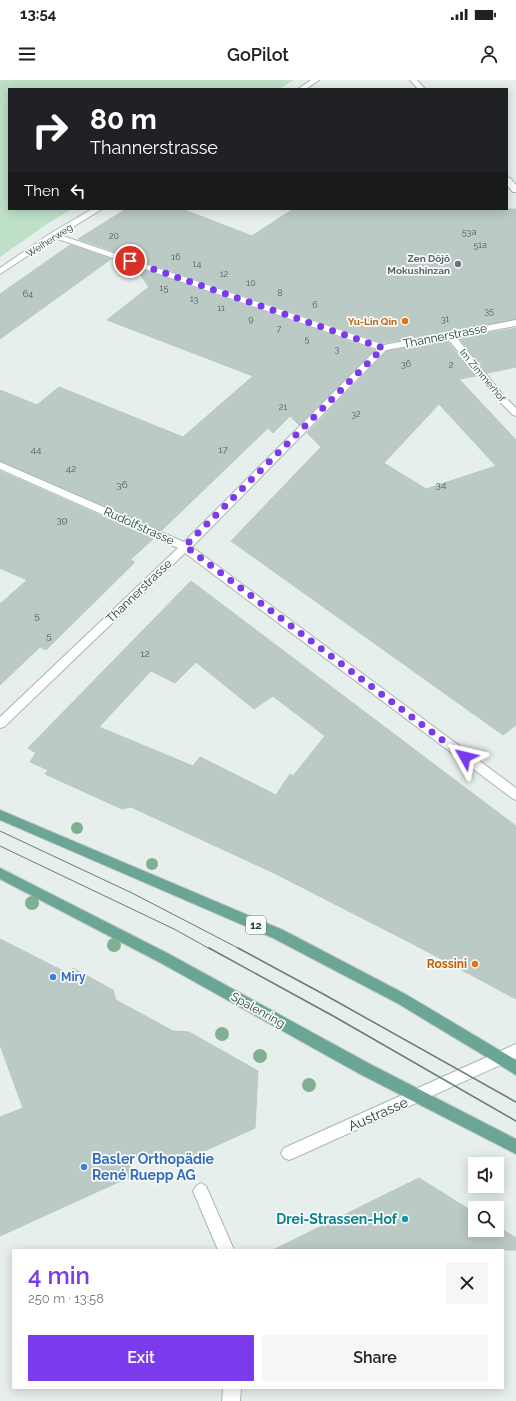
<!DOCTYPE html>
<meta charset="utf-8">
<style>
:root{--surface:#fff;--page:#f6f6f6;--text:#202124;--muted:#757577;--accent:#7c3aed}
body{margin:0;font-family:Raleway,sans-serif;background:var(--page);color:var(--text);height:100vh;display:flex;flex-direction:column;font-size:15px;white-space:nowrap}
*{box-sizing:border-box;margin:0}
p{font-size:13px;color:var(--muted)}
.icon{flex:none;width:22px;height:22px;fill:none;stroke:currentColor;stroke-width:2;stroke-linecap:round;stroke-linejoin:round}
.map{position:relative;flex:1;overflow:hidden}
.details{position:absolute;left:12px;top:1169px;width:492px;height:140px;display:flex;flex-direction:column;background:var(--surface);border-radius:0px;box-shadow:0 2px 10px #0003}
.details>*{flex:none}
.hud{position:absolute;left:8px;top:8px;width:500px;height:122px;border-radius:0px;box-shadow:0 2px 10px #0003;background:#202124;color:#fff;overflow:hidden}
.buttons{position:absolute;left:468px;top:1077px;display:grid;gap:8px}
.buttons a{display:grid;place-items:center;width:36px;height:36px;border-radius:0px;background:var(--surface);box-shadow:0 2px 10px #0003;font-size:20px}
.pin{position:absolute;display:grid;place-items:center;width:34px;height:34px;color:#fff;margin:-17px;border:2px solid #fff;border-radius:50%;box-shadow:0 1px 4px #0007}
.me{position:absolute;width:44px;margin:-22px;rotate:307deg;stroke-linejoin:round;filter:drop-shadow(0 0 3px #0008)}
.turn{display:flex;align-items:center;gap:14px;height:84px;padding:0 16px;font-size:18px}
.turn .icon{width:52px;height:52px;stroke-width:2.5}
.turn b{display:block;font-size:28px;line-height:34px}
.then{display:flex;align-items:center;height:38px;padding:0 16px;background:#0003;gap:8px;font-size:15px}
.round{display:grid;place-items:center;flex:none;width:42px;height:42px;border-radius:0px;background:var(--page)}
.summary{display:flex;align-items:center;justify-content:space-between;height:68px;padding:0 16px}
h1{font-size:24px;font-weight:600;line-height:30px;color:var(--accent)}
.primary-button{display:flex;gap:8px;margin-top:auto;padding:8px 16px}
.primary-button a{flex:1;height:46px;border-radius:0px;background:var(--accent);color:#fff;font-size:16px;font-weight:600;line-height:46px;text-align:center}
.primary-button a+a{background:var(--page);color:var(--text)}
.status{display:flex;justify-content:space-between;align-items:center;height:28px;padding:0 20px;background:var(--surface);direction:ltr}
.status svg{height:11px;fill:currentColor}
header{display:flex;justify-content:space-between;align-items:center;height:52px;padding:0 16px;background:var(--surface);font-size:18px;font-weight:600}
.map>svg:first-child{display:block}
.green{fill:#bfe0c8}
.building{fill:#bbcac4;stroke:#b8c9c2;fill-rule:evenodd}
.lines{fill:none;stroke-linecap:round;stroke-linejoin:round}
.minor-casing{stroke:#a8b8b2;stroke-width:2}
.major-casing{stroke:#c2cac8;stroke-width:2}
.minor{fill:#fff;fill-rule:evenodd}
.major{fill:#6aa596;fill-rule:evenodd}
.tram-far1{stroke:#5f7d75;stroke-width:1}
.tram{stroke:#5f7d75;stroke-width:1.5}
.tree{fill:#80af93}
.route{stroke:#7c3aed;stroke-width:7;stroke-dasharray:0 12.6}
.worship-dot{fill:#6b7280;stroke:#f7fbf9;stroke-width:1.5}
.food-dot{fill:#e8710a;stroke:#f7fbf9;stroke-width:1.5}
.shop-dot{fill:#3f7fe0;stroke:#f7fbf9;stroke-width:1.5}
.culture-dot{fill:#0f9aa8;stroke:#f7fbf9;stroke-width:1.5}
.labels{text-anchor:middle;stroke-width:3.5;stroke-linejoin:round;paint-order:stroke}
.far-number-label{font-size:9px;fill:#4a645c}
.far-street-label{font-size:10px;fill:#24423a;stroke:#f7fbf9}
.far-worship-label{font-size:10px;font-weight:bold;fill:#5b616d;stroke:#f7fbf9;text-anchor:end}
.far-food-label{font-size:10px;font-weight:bold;fill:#c56008;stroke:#f7fbf9;text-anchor:end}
.number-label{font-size:10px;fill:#4a645c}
.shield{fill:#f7fbf9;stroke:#637a73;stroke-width:1}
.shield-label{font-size:11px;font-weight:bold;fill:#24423a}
.street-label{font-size:12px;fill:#24423a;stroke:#f7fbf9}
.food-label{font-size:12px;font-weight:bold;fill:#c56008;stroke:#f7fbf9;text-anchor:end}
.shop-label{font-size:12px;font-weight:bold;fill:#366cbe;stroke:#f7fbf9;text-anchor:start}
.near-street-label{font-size:14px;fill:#24423a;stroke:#f7fbf9}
.near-shop-label{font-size:14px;font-weight:bold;fill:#366cbe;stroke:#f7fbf9;text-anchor:start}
.near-culture-label{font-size:14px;font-weight:bold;fill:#0d838f;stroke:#f7fbf9;text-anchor:end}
</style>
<div class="status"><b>13:54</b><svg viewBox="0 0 49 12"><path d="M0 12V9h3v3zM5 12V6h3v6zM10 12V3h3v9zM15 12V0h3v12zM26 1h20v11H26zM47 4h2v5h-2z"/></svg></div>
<header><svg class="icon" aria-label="menu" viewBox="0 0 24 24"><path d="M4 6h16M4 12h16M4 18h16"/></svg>GoPilot<svg class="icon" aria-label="person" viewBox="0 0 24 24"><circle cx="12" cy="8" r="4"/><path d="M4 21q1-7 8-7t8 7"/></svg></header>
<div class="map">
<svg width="516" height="1321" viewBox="0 0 516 1321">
<rect width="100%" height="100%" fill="#e6efeb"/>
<path class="green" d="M0 0H294L279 9H9V129H72L50 142 0 177Z"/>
<path class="building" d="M126 129H182L252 156 293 129H516V239L384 263 127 176 123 171 119 173 78 159Z
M70 165 111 179 0 259V214Z
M135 187 374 270 299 345 290 336 273 353 268 348 161 451 0 381V310L37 325 59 307 183 357 253 296 107 240 149 207Z
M516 248V287L487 293 459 258Z
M447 261 476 296 459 299 516 360V645L503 655 231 461 321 367 307 353 387 271ZM439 324 496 386 426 409 384 383Z
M0 391 153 459 130 480 135 482 46 570 40 567 0 605V524L27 500 0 488Z
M191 501 516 746V919L413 864 276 794 131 727 122 729 45 694 48 690 30 682 36 673 28 668ZM196 582 254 629 273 616 325 656 293 696 290 694 276 715 200 677 193 686 99 647 151 591 175 603Z
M0 859 69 894 73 888 113 910 116 920 173 951 189 952 258 991 255 1048 189 1078 124 1075 134 1095 0 1156V1037L23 1028 0 965Z
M419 1098 475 1133V1150H497V1146L516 1158V1170H273Z"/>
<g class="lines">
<defs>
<path id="minor" d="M311 0H319L306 9H298Z
M410 0H417L425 9H418Z
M507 98H510L516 105V112H513L507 105Z
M92 129H102L60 155 384 265 516 240V246L456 257 502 314 516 328V336L513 335 496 318 448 259 386 270 192 467 516 708V720L512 718 185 473 4 647 0 648V637L178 468 0 389V382L184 462 377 269 55 158 0 194V188L51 153Z
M516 964V978L294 1078 289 1080 284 1078 281 1073 284 1068Z
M201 1103 206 1106 234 1170H218L193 1111 196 1106Z
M223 1308H241L240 1321H222Z"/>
<path id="major" d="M0 730 283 850 407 915 516 980V995L397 923 273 858 0 740Z
M0 788 169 874 368 983 516 1059V1074L358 993 159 882 0 799Z"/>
</defs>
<use href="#minor" class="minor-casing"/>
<use href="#major" class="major-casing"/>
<use href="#minor" class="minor"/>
<use href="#major" class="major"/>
<path class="tram-far1" d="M0 751 132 813 240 869
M0 766 176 850 210 869"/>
<path class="tram" d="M209 868 335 937 516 1041
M238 868 325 915 516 1022"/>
</g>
<g class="tree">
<circle cx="77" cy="748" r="6"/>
<circle cx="152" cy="784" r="6"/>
<circle cx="32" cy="823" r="7"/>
<circle cx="114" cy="865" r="7"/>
<circle cx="222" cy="954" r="7"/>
<circle cx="260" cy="976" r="7"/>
<circle cx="309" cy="1005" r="7"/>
</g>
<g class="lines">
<path class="route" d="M130 181 383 268 185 466 465 677"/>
</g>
<circle class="worship-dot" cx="458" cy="184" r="4"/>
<g class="food-dot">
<circle cx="405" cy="241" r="4"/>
<circle cx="475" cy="884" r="4"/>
</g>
<g class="shop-dot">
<circle cx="53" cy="897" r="4"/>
<circle cx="84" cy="1087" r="4"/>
</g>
<circle class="culture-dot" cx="405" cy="1139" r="4"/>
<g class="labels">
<g class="far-number-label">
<text x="469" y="155">53a</text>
<text x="114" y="159">20</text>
<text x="480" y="168">51a</text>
<text x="176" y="180">16</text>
<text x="197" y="187">14</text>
<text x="224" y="197">12</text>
<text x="251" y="206">10</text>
<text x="164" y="211">15</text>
<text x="280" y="216">8</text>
<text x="28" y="217">64</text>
<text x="194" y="222">13</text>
<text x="315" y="228">6</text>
<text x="221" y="231">11</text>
<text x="489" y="234">35</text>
<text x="251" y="242">9</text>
<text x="445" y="242">31</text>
<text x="279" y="252">7</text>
<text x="307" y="262">5</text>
<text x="337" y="272">3</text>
<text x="406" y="287">36</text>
<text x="451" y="288">2</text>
<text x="283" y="330">21</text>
<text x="356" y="337">32</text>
</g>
<g class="far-street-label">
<text transform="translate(49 160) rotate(-33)" y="4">Weiherweg</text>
<text transform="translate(483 295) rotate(50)" y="4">Im Zimmerhof</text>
</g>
<g class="far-worship-label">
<text x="450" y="182">Zen Dôjô<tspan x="450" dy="12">Mokushinzan</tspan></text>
</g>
<g class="far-food-label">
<text x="397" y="245">Yu-Lin Qin</text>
</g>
<g class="number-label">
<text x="36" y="373">44</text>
<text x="223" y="373">17</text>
<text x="71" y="392">42</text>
<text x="122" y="408">36</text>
<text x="441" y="408">34</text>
<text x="62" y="443">39</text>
<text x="37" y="539">5</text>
<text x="49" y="559">5</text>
<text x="145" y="577">12</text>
</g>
<rect class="shield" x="246" y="836" width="20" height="18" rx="3"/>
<g class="shield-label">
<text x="256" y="849">12</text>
</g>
<g class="street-label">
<text transform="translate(445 256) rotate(-11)" y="4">Thannerstrasse</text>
<text transform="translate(139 446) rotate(24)" y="4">Rudolfstrasse</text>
<text transform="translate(139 511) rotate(-44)" y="4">Thannerstrasse</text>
<text transform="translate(258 930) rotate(29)" y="4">Spalenring</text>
</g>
<g class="food-label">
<text x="467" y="888">Rossini</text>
</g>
<g class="shop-label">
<text x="61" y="901">Miry</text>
</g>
<g class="near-street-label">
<text transform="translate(378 1034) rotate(-24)" y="5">Austrasse</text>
</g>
<g class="near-shop-label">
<text x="92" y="1084">Basler Orthopädie<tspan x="92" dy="16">René Ruepp AG</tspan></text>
</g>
<g class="near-culture-label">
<text x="397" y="1144">Drei-Strassen-Hof</text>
</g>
</g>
</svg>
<div class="buttons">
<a><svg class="icon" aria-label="sound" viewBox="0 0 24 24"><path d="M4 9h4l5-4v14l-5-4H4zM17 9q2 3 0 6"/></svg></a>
<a><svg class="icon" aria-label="search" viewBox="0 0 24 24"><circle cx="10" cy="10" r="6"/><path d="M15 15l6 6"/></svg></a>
</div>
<div class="pin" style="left:130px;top:181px;background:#d93025"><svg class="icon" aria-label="arrive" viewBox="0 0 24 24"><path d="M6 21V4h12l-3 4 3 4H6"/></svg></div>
<svg class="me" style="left:465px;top:677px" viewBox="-20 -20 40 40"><path d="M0-17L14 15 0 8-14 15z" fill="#7c3aed" stroke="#fff" stroke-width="4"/></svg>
<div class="hud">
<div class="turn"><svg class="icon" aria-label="right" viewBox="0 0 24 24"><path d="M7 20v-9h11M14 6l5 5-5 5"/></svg><div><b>80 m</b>Thannerstrasse</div></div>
<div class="then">Then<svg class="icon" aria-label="left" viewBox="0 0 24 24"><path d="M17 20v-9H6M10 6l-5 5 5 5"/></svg></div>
</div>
<section class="details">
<div class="summary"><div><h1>4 min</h1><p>250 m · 13:58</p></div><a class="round"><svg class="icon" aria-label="close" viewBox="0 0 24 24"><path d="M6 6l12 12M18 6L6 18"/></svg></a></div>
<div class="primary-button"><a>Exit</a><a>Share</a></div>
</section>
</div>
